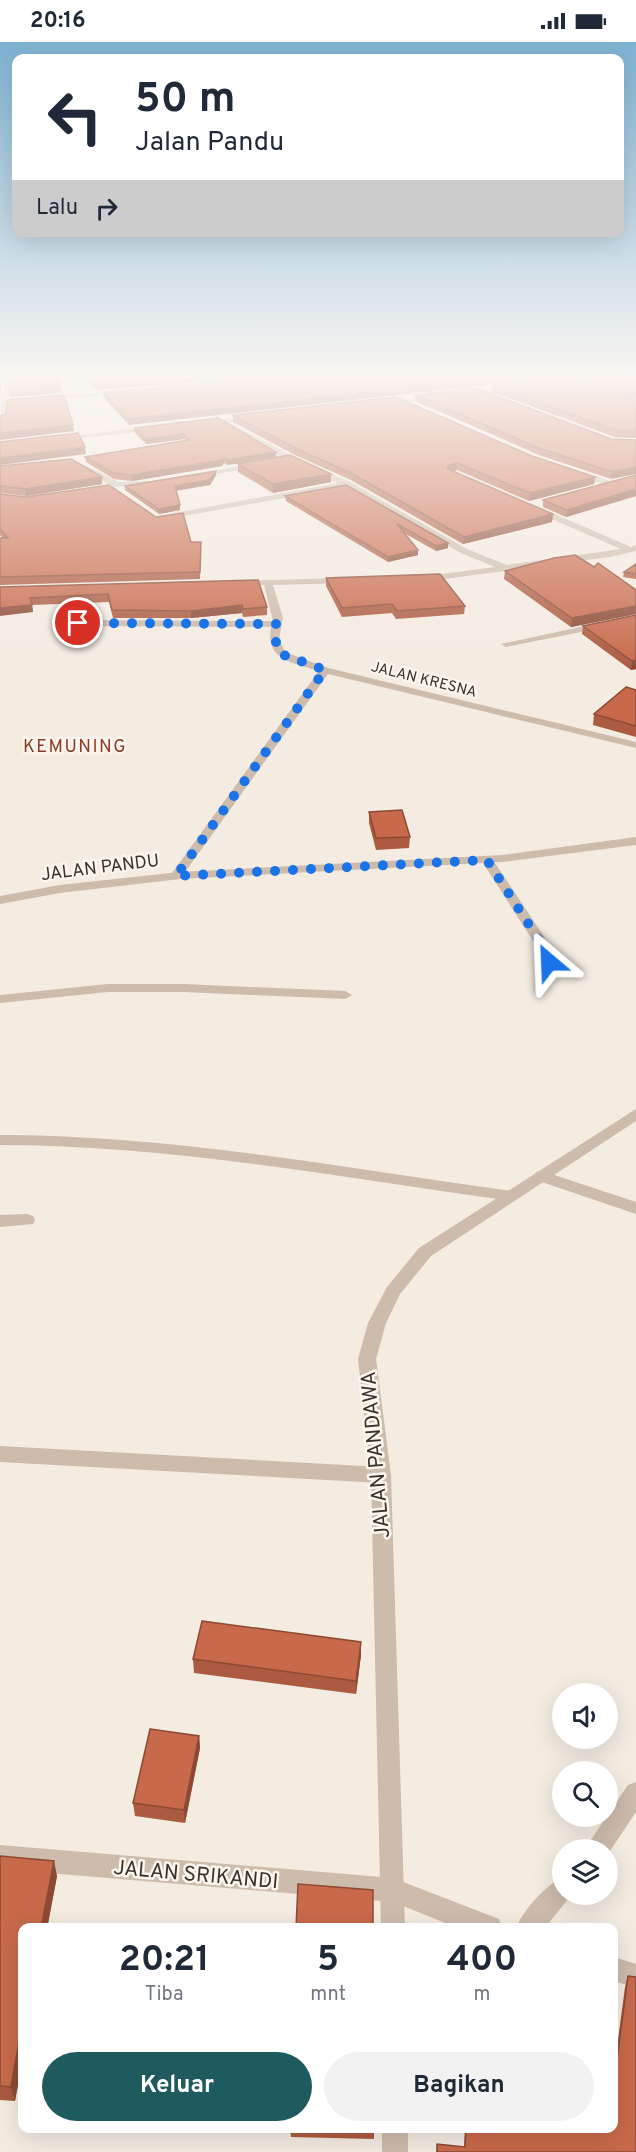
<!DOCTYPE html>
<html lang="id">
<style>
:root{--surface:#fff;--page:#f2f2f3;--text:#1f2937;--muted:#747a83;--accent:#1f5a5e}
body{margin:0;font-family:Overpass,sans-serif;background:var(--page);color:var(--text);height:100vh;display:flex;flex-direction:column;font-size:22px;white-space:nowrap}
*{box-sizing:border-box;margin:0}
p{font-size:20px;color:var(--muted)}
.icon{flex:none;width:33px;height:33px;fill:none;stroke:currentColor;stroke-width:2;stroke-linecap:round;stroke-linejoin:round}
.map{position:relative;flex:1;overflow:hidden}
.drawer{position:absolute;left:18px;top:1881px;width:600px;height:210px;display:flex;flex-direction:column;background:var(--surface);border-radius:12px;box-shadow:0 6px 24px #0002}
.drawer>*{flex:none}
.top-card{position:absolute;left:12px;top:12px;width:612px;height:183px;border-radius:12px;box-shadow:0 6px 24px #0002;background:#fff;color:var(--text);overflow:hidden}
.buttons{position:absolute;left:552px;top:1641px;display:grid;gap:12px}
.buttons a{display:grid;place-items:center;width:66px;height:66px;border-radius:50%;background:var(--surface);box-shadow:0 6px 24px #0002;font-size:30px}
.pin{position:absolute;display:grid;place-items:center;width:51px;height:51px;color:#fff;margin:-26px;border:3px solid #fff;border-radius:50%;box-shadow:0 2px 6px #0007}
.me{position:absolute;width:66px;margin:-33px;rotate:334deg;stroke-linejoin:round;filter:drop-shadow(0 0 4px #0008)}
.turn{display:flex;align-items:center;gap:21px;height:126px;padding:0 24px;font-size:27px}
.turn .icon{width:78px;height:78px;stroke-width:2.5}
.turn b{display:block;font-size:42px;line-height:51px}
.then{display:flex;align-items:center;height:57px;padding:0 24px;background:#0003;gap:12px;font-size:22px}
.eta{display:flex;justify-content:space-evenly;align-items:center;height:102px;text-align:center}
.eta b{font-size:36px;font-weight:700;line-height:42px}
.cta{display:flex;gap:12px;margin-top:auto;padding:12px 24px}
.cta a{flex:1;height:69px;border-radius:36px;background:var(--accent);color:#fff;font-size:24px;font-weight:700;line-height:69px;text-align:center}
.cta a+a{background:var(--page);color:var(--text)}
.status{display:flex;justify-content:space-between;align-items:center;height:42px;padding:0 30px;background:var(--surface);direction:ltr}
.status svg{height:16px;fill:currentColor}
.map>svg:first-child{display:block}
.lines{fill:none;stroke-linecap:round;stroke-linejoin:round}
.service{fill:#cdbbac;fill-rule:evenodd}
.minor{fill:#cdbbac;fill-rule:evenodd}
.tertiary{fill:#cdbbac;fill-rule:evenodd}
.wall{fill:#ac5a40}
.shaded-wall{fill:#8c4a34}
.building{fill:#c8694b;stroke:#8c4a34;stroke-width:1.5}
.route{stroke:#1a73e8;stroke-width:10;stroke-dasharray:0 18}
.labels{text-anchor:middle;stroke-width:5;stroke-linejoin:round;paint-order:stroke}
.far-street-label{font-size:15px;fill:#3b302b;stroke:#fbf5ee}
.far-quarter-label{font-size:18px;letter-spacing:1.5px;fill:#8c3b22;stroke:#fbf5ee}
.street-label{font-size:18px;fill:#3b302b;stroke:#fbf5ee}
.near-street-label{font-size:21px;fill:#3b302b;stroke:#fbf5ee}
</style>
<div class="status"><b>20:16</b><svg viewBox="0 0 49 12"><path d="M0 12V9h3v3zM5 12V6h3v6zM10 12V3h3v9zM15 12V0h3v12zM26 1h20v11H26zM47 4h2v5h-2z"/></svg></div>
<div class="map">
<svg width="636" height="2110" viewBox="0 0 636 2110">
<rect width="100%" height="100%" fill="#f4ebe1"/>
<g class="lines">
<path class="service" d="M487 814 491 815 553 908 556 920 554 923H544L539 908 481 818Z
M636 1740V1770L608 1812V1808H584L628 1743Z
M562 1836V1852H572L545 1886H516C523 1869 545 1843 562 1836Z"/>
<path class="minor" d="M4 333H10L7 357 124 349 128 351 6 362 4 378 0 380Z
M223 377 294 415 350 440 467 507 507 523 621 507 533 469 532 467 536 464 631 505 636 503V509L610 515 422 540 419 539V535L495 525 461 511 346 445 161 478V474L164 473 338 441 288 419 220 381Z
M256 421 260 423 259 425 197 435 193 433Z
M85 423 118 440 146 439 150 441 146 443 114 445 82 427 81 425Z
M576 429 614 440 615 442 611 444 573 433V429Z
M345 536 348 537V541L273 543 283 576 279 597 285 610 328 626 636 700V706L328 632 180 837H172V831L319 629C293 620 265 619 271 585L78 584 73 581 78 578 273 579 264 543 240 544 237 543V539Z
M636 573V579L506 605 501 602Z
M108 942H184L345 949 352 953 345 957 184 950H108L0 961V953Z
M0 1093C170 1093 344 1126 512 1149L520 1154 512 1159C344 1136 170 1103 0 1103Z
M542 1129 636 1160V1172L536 1138 534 1134 536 1130Z
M27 1172 33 1174 35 1178 33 1182 0 1185V1173Z
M0 1404 381 1425 388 1427 391 1433 388 1439 381 1441 0 1420Z
M0 1803 393 1836 499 1877 502 1886H458L393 1860 0 1827Z
M614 1915 636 1922V1946L614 1939Z"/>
<path class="tertiary" d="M605 333H626L555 344 552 342Z
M513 344 515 347 465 354 461 352Z
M435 353 438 357 385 363 381 361Z
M253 374 256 378 203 383 199 381Z
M155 384 158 388 60 398 56 396Z
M636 795V803L502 820 180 837 60 851 0 862V854L60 843 180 830 502 813Z
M636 1067V1079L431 1214 400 1252 386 1281 376 1317 391 1433 405 1886H381L371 1433 358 1317 368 1281 387 1245 419 1206Z
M382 2086H408V2110H382Z"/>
</g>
<path class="wall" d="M83 333H293L96 348Z
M311 333 129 383 104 356 103 350Z
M636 333V358L581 340 582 334Z
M493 344 636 359V396L615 395 492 350Z
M415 353 611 397 636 398 611 437 539 413 415 359Z
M233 373 532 414 595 435 594 442 529 459 457 428 453 429 553 472 552 480 463 502 351 438 295 413 233 380Z
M218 376 276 410V415L227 423 224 421 222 424 132 439 114 437 86 420 85 415 185 398 184 397 146 402 135 391V386Z
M238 422 331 432V440L273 451 238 430Z
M0 424 102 435V442L26 454 2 451V452L191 500H201L200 537 0 543V496H3L0 493Z
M216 429V433L210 443 176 448 180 468 159 472 125 448V444Z
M636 433V454L566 475 543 465V458Z
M346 443 448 501V506L436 509 404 491 418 508V513L388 520 286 459 285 454Z
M636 522V537L623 535 624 530Z
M594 525 636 548V572L571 585 504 537 505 529Z
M326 536 465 564 464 572 396 577 392 571 342 575 326 544Z
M258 538 267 565V573L243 575 242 571 191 576H113L109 560 32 563 33 570 0 545Z
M636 573V627L631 628 582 592 583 584Z
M636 648V695L593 683 594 672Z
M369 770 410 795 409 806 376 808 369 781Z
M361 1613 356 1652 194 1631 193 1617Z
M199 1694 200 1706 185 1781 135 1774 133 1761Z
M0 1814 57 1834 15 2059 0 2058Z
M628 1934 636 2110H436L437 2102 464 2105 465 2086H614V2028L625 1945Z
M290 2086H374V2097L291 2095Z"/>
<path class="shaded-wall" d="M1 333H2L0 360V346Z
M211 333H293L96 348V342Z
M523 333H577L129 383 128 377Z
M61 344 62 351 10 355 9 348Z
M73 383 74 389 0 398V391Z
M183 392 184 397 146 402V397Z
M85 405 86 412 0 423V416Z
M276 410V415L227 423V418Z
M224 416V421L222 424 132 439V433Z
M457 421V428L447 431V424Z
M636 425V432L611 437 612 430Z
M216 429V433L210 443 175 449V444Z
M331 432V440L273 451V442Z
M102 435V442L26 454 25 447Z
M595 435 594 442 529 459 530 451Z
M636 447V454L566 475 567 468Z
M180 463V468L159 472V467Z
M553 472 552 480 463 502 464 495Z
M448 501V506L436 509V504Z
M418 508V513L388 520V515Z
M32 563 33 570 0 574V566Z
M242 563V571L191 576V569Z
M636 564V572L571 585 572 576Z
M636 618V627L631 628 632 619Z
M361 1600V1613L356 1652V1639Z
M199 1694 200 1706 185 1781 184 1768Z
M54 1819 57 1834 47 1886H41Z
M22 1983V2019L15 2059 11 2045Z"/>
<path class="building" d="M11 333H58L61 344 9 348Z
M88 333H211L96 342Z
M311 333H523L128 377 103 350Z
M589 333H636V351L582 334Z
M563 336 636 359V389L616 388 493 344Z
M476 346 611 397 636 398V425L612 430 539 406 415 353Z
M64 353 73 383 0 391V374L6 372 7 358Z
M396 355 532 414 595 435 530 451 457 421 447 424 448 427 553 472 464 495 351 431 295 406 233 373Z
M218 376 276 410 227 418 224 416 222 418 132 433 113 431 85 415 189 398 183 392 146 397 135 386Z
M78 391 85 405 0 416V400Z
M290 413 331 432 273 442 238 422Z
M71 417 102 435 25 447 1 444 0 449V424Z
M216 429 209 438 175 444 180 463 159 467 125 444Z
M636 433V447L567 468 543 458Z
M109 443 156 475 183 471 191 500H201L200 530 0 535V496H8L0 487V452L26 455Z
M346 443 448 501 436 504 397 482 418 508 388 515 285 454Z
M575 513 594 525 598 521 636 548V564L572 576 505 529 554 516Z
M636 522V532L624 530Z
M440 532 465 564 397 569 392 562 342 566 326 536Z
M258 538 267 565 243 567 242 563 191 569 112 568 108 552 30 556 32 563 0 566V545Z
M636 573V618L632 619 583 584Z
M626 645 636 648V684L594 672Z
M402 768 410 795 376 796 369 770Z
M202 1579 361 1600 356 1639 193 1617Z
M150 1687 199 1694 184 1768 133 1761Z
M0 1814 54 1819 41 1886H22V1983L11 2045 0 2044Z
M298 1842 373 1848V1886H296Z
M628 1934 636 1935V2110H437V2102L465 2105 466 2086H614V2039Z"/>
<linearGradient id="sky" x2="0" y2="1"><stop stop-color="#7eb2d2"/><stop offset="0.53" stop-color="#faf6f2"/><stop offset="1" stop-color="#faf6f2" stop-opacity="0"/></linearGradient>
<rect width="636" height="629" fill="url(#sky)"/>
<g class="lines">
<path class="route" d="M78 581 276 582V606L281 612 325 628 176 834 487 818 546 909 549 920"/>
</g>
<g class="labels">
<g class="far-street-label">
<text transform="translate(424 637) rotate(14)" y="5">JALAN KRESNA</text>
</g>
<g class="far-quarter-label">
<text x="75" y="710">KEMUNING</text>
</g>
<g class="street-label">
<text transform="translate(100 825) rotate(-7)" y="6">JALAN PANDU</text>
</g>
<g class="near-street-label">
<text transform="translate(375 1413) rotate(-95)" y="7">JALAN PANDAWA</text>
<text transform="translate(196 1832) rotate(5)" y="7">JALAN SRIKANDI</text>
</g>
</g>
</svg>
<div class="buttons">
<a><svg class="icon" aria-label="sound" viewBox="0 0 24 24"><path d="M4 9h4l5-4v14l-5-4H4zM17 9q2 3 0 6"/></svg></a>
<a><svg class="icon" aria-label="search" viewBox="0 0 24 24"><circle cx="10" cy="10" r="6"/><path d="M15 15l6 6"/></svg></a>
<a><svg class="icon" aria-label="layers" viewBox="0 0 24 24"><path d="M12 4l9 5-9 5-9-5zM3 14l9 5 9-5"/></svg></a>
</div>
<div class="pin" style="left:78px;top:581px;background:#d93025"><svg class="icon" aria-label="arrive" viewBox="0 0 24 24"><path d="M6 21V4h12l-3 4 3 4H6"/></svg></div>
<svg class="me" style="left:549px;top:920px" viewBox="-20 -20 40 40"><path d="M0-17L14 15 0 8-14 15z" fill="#1a73e8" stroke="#fff" stroke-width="4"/></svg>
<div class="top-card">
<div class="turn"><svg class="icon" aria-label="left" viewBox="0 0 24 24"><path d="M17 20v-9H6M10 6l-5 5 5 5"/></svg><div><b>50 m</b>Jalan Pandu</div></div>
<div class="then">Lalu<svg class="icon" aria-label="right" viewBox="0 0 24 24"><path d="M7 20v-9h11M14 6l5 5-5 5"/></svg></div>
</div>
<section class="drawer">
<div class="eta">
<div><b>20:21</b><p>Tiba</p></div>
<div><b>5</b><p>mnt</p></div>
<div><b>400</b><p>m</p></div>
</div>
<div class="cta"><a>Keluar</a><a>Bagikan</a></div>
</section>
</div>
